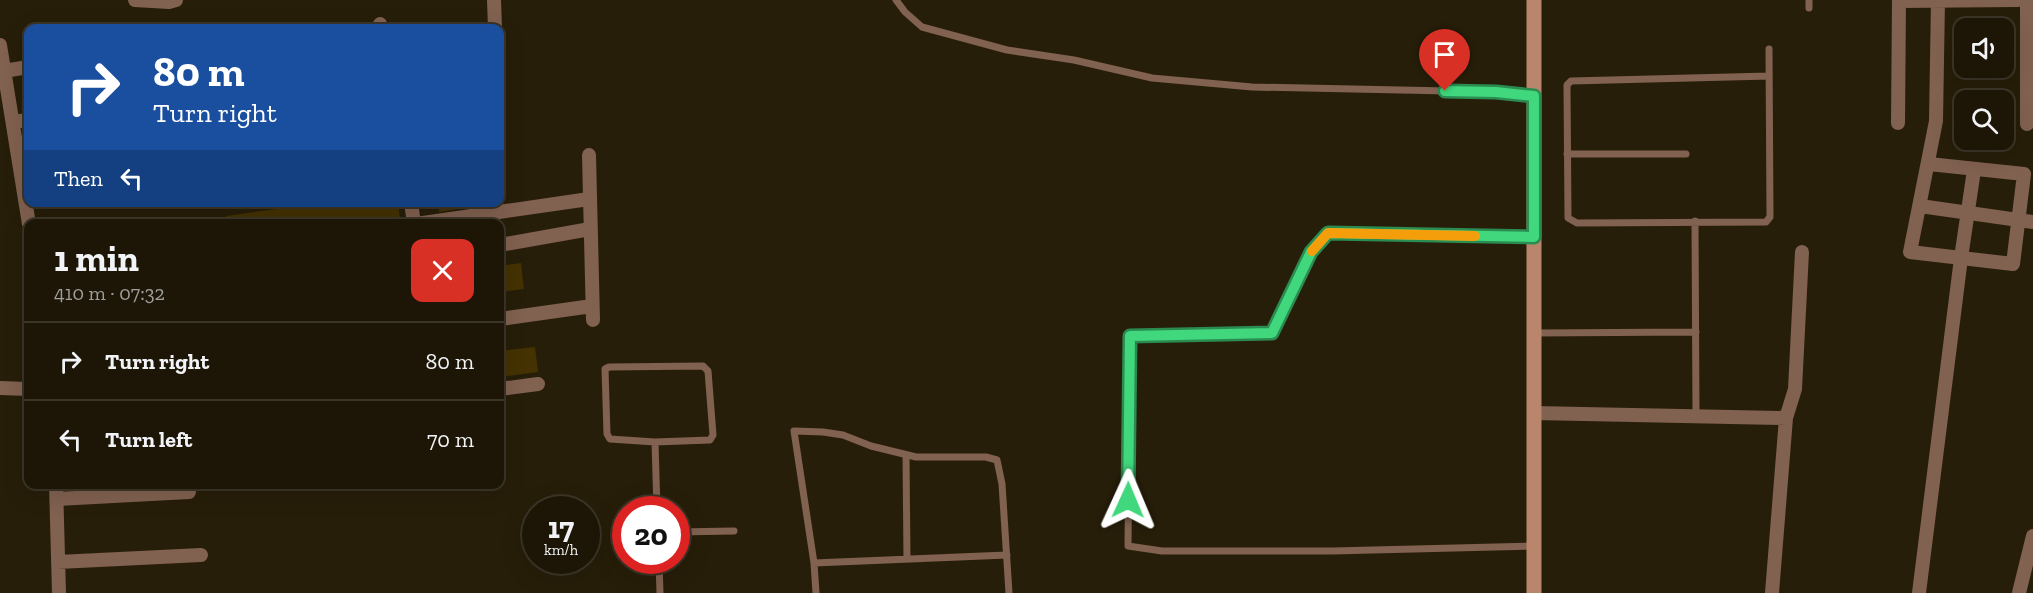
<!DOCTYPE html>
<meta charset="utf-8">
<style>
:root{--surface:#1d1607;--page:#251f11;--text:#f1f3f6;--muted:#a09f9b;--line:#3b3528}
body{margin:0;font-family:"Zilla Slab",serif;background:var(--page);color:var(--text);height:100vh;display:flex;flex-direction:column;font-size:22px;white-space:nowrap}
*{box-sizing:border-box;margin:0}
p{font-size:20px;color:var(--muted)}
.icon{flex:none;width:33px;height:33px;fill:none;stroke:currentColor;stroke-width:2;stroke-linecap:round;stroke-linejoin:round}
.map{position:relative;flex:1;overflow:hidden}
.side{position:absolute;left:24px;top:219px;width:480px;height:270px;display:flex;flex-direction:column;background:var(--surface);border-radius:12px;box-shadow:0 6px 24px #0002,0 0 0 2px var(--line)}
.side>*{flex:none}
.hud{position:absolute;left:24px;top:24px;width:480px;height:183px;border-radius:12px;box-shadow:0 6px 24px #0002,0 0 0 2px var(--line);background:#1a4fa0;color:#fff;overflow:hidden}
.tools{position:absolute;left:1954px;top:18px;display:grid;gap:12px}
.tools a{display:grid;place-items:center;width:60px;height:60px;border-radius:12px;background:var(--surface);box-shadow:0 6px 24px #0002,0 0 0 2px var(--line);font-size:30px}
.speed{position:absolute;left:522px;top:496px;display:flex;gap:12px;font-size:30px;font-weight:700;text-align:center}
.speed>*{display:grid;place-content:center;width:78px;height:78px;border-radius:50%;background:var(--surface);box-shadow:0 6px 24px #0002,0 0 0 2px var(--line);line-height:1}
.speed small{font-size:15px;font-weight:400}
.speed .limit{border:9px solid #d22;background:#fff;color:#111}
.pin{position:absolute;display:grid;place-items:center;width:51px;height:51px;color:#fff;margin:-62px -26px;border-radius:50% 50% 50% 0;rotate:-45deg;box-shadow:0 0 6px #0007}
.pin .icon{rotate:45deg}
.me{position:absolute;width:66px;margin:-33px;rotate:1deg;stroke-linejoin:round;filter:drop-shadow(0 0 4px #0008)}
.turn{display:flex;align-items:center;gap:21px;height:126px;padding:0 30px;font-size:27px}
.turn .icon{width:78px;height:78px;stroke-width:2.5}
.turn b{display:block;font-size:42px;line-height:51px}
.then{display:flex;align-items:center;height:57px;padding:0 30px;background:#0003;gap:12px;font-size:22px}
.round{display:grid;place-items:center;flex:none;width:63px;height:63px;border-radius:12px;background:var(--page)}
.summary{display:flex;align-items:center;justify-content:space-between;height:102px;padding:0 30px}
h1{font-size:36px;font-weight:700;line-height:45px}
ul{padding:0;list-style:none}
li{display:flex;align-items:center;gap:18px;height:78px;padding:0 30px;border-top:2px solid var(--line)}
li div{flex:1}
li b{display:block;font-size:22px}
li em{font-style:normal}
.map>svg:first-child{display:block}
.building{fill:#443202}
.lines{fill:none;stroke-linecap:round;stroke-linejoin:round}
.service{stroke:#816150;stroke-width:7}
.minor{stroke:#816150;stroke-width:14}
.secondary{stroke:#b9866b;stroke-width:15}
.route-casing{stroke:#2a8c51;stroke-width:15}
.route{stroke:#41d77c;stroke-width:10}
.slow{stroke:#f59e0b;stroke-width:10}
</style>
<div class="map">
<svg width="2033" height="593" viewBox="0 0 2033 593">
<rect width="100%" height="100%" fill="#271e09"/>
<path class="building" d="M327 202H398L400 219 363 224H226V216Z
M438 202H471V207L439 212Z
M521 263 524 289 500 292V266Z
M535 347 538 372 500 377V351Z"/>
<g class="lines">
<path class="service" d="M896 0 905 12 922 27 1007 50 1074 60 1152 78 1252 87 1496 92 1534 96
M1809 0V8
M1769 49 1770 217 1766 222 1577 223 1568 218 1567 85 1571 81 1769 76
M1567 154H1686
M1695 221 1696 416
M1534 237 1328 233 1311 252 1272 333 1130 336 1128 546 1162 551H1332L1534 546
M1534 333 1696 332
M703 366 708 371 713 435 710 440 655 442 610 439 607 434 605 369 609 367Z
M655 442 657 510
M906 456 907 559
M676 532 734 531
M659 561 660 593
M814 563 1007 555
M816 593 814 563 794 431 823 432 843 435 871 446 916 457H986L997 460 1002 484 1009 593"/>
<path class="minor" d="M135 0 169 2 176 0
M494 0 495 28
M1899 1 2018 0
M380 24 381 28
M0 45 29 224
M4 71 28 67
M13 122 28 120
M1898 123 1899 0
M2027 124V0
M589 155 593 320
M1929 164 2024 174 2013 264 1910 252 1936 121 1938 0
M411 202 414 224
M1920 206 2033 222
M416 224 589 199
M500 245 590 229
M500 319 592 306
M0 388 28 389
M500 389 538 384
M1534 413 1786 418
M56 484 59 593
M57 499 189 492
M58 562 201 555
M1772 593 1786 418 1795 389 1802 252
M1919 593 1961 258 1974 170
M2019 593 2033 536"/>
<path class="secondary" d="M1534 0V593"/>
</g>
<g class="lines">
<defs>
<path id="route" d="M1128 500 1130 336 1272 333 1311 252 1328 233 1534 237V96L1496 92 1445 91"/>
</defs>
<use href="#route" class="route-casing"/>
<use href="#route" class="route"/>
<path class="slow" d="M1312 251 1328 233 1475 236"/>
</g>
</svg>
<div class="tools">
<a><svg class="icon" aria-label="sound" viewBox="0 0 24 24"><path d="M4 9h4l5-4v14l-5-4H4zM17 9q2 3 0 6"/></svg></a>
<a><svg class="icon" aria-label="search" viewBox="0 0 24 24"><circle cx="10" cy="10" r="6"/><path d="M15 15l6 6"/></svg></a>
</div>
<div class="speed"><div>17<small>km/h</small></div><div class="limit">20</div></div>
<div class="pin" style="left:1445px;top:91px;background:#d93025"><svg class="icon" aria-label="arrive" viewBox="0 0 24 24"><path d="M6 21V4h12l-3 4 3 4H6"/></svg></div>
<svg class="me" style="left:1128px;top:500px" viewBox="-20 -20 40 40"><path d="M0-17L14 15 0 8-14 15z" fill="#41d77c" stroke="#fff" stroke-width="4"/></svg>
<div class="hud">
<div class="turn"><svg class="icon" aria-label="right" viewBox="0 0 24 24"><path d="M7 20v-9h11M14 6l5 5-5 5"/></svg><div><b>80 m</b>Turn right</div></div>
<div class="then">Then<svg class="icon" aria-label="left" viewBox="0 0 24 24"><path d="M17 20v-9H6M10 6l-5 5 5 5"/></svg></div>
</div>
<section class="side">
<div class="summary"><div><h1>1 min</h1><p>410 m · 07:32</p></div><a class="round" style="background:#d93025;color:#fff"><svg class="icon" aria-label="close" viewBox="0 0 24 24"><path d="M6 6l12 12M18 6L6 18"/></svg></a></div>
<ul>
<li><svg class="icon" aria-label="right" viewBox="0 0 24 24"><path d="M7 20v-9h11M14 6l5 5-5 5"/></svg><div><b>Turn right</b></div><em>80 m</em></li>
<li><svg class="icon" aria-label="left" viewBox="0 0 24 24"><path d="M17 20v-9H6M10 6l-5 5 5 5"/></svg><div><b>Turn left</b></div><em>70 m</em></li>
</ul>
</section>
</div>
